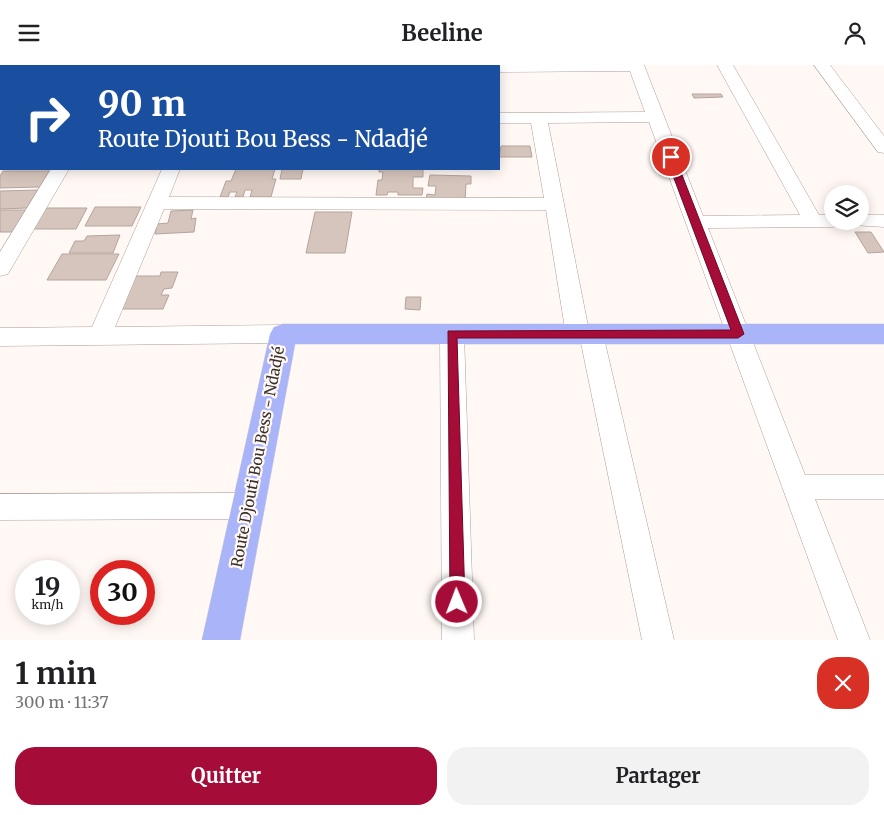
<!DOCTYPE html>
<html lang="fr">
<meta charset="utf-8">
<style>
:root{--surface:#fff;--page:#f2f2f2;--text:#202124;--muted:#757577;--accent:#a60c38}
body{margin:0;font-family:Merriweather,serif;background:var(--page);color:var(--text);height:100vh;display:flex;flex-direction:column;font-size:19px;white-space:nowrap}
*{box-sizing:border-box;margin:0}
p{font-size:16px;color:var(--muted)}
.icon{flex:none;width:28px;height:28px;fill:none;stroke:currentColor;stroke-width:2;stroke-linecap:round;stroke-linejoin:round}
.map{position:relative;height:575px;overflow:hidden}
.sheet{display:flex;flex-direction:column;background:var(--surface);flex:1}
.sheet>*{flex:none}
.banner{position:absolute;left:0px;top:0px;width:500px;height:105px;box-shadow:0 2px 12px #0003;background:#1a4fa0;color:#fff;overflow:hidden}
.tools{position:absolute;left:824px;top:120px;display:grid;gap:10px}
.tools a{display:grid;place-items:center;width:45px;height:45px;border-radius:50%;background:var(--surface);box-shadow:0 2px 12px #0003;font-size:25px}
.speed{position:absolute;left:15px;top:495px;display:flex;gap:10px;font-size:25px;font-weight:700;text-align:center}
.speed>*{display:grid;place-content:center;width:65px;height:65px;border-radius:50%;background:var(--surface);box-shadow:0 2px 12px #0003;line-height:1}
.speed small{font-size:12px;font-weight:400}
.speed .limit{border:8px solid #d22;background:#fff;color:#111}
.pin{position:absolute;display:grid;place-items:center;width:42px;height:42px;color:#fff;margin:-21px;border:2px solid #fff;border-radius:50%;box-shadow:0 1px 5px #0007}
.me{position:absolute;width:55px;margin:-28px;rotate:359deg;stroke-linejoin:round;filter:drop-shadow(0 0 4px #0008)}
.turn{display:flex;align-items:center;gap:18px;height:105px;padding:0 15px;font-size:22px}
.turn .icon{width:65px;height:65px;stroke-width:2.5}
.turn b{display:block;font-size:35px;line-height:42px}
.round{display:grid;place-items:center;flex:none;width:52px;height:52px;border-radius:20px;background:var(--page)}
.headline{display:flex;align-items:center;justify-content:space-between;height:85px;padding:0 15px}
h1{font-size:30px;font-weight:700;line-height:38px}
.primary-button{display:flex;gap:10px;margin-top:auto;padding:10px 15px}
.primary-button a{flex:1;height:58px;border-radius:20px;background:var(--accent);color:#fff;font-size:20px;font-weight:700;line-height:58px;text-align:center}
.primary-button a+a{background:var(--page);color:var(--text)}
header{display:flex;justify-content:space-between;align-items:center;height:65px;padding:0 15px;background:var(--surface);font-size:22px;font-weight:700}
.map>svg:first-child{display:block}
.building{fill:#d6c5bd;stroke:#b5a49d}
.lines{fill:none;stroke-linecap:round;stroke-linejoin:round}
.minor-casing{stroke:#ae9e97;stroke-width:1}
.major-casing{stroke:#d7d6d5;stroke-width:1}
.minor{fill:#fff;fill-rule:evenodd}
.major{fill:#aab5f9;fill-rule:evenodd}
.route{fill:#a60c38;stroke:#6c0824}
.labels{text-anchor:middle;stroke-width:4.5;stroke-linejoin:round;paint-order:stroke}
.street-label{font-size:15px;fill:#36302d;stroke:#fff8f4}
</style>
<header><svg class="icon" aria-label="menu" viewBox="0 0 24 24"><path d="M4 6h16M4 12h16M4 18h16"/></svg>Beeline<svg class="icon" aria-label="person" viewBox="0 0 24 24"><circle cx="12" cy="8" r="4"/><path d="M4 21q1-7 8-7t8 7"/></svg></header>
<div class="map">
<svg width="884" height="575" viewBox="0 0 884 575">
<rect width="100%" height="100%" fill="#fff8f4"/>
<path class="building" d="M692 29H721L723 32 694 33Z
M501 81H530L532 92H499Z
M236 104H275L272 114H276L271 132H250L252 125H245L243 132H235L237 127H230L228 132H220L226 116H231Z
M282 104H303L301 114H280Z
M379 104H423V112H413V123H423L422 130H398V127H388L387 130H376L378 115H382L383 107H379Z
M3 106H50L40 122 0 123V111Z
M430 110 471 111V119H466L465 137 426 135 427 129 435 130 436 121H428Z
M38 125 27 143 0 144V126Z
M95 142H141L132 161H85Z
M46 143H87L76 164H33Z
M0 145H28L12 167H0Z
M193 145 191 154 196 153 194 167 155 169 157 159 168 158 171 146Z
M315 147H352L345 188H306Z
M855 167H871L884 187 868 188Z
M120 170 113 188H69L75 176H84L87 171Z
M62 189H119L106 215H47Z
M161 207H178L172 223 164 224 161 230H169L163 244H121L135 211H160Z
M406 232H421L420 245 405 244Z"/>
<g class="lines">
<defs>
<path id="minor" d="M302 0H318V1H303Z
M396 0H412V1H397Z
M493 0H644L703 151 800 150 717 0H733L819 150H832V156H843L840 160 833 162 708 163 805 410H884V434H815L870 575H838L649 57 548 58 588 261 599 263 603 269 674 575H642L581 278 570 276 566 270 546 145 164 144 115 262 283 260 291 263 295 269 291 275 283 278 0 281V263L92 262 162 104H180L169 132 544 133 531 58H499V48L645 47 630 6 499 7V1Z
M814 0H830L884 71V88L878 87Z
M0 52H1V62H0Z
M51 104H69L8 209 0 211V187Z
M860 150H884V162L853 160 850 156H860Z
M452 260 460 263 464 269 474 575H442L440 269 444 263Z
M248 428 258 432 262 441 258 450 248 454 0 455V429Z"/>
<path id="major" d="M283 259H884V279H295L240 575H202L270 269 274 262Z"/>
</defs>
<use href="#minor" class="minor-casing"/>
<use href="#major" class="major-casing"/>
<use href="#minor" class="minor"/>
<use href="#major" class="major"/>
</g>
<path class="route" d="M671 89 675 92 744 269 738 273H457L465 537 462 542 457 544 452 542 450 537 448 266 731 265 666 92Z"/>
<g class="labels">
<g class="street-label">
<text transform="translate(258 392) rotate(-79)" y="5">Route Djouti Bou Bess - Ndadjé</text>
</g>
</g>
</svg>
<div class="tools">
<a><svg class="icon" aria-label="layers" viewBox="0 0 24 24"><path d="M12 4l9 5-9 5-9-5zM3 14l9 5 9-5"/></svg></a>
</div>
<div class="speed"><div>19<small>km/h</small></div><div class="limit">30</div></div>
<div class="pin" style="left:671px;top:92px;background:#d93025"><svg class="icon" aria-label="arrive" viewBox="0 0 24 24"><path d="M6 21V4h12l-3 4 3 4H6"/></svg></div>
<svg class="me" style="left:457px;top:537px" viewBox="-20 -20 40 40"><circle r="17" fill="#a60c38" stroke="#fff" stroke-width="3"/><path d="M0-11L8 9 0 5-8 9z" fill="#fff"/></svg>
<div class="banner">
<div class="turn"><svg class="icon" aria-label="right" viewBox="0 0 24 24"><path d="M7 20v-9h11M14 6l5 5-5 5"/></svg><div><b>90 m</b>Route Djouti Bou Bess - Ndadjé</div></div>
</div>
</div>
<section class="sheet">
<div class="headline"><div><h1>1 min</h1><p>300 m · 11:37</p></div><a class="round" style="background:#d93025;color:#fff"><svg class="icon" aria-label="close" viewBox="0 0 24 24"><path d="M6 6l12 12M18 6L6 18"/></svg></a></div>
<div class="primary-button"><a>Quitter</a><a>Partager</a></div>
</section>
